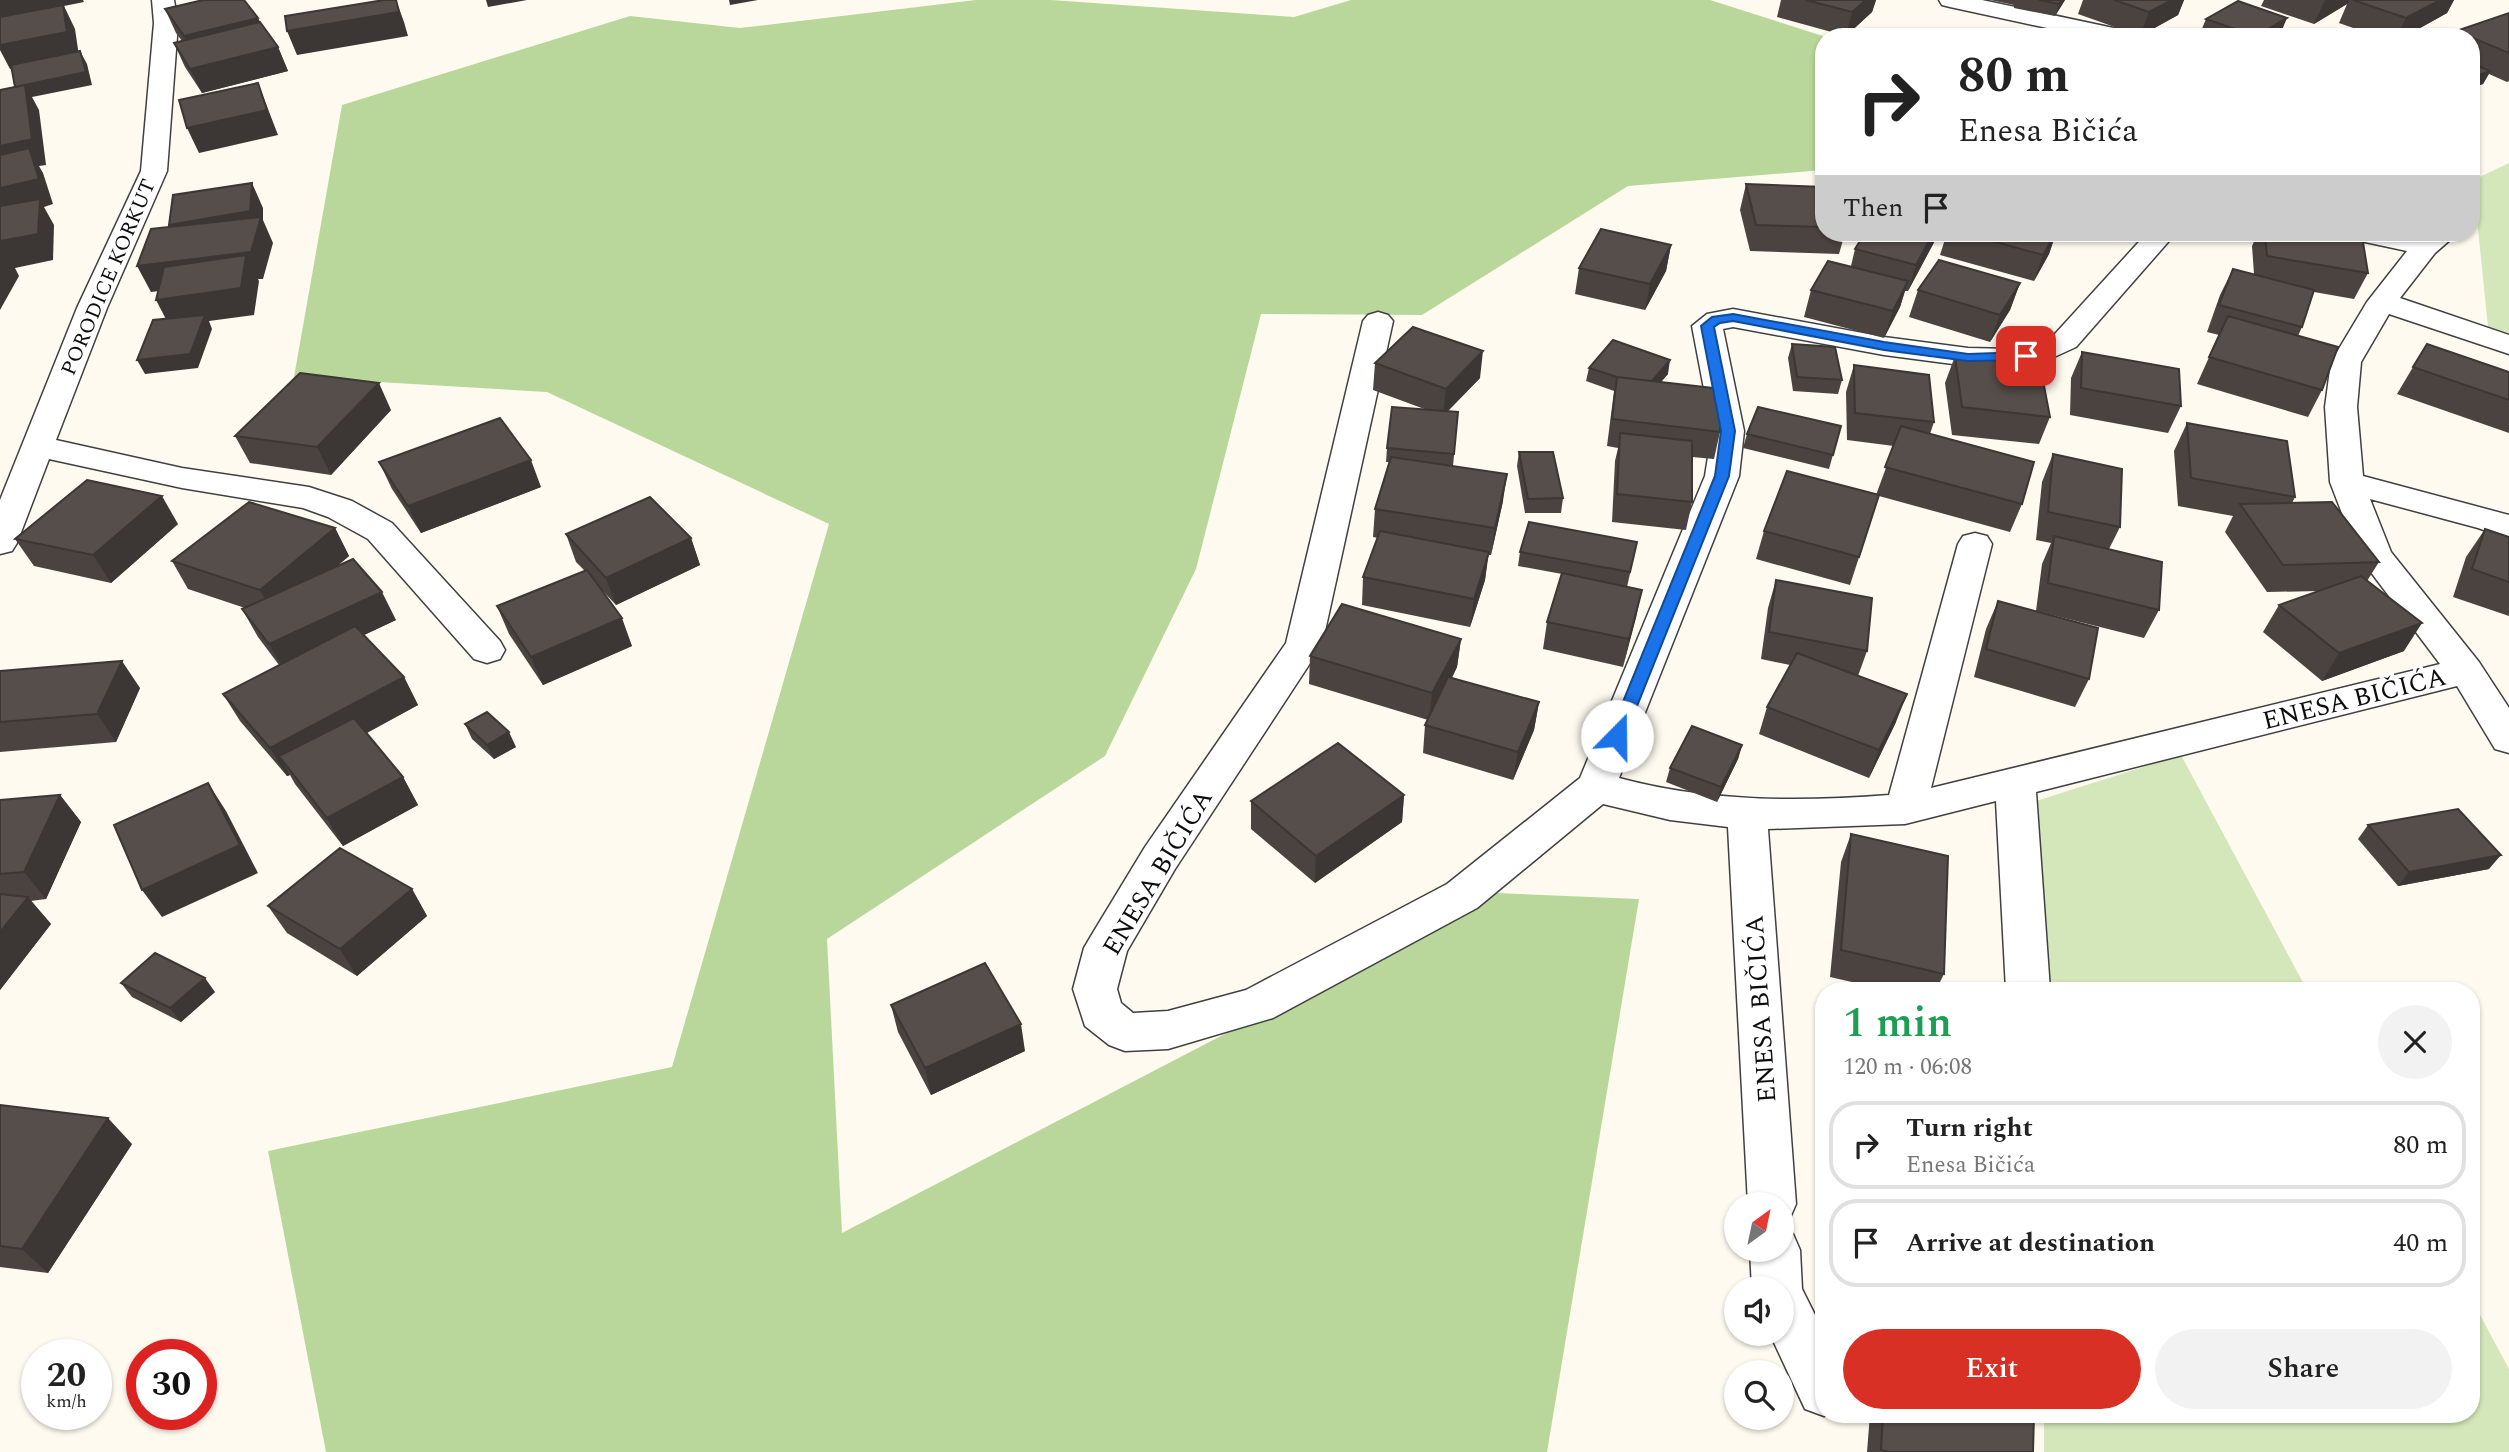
<!DOCTYPE html>
<meta charset="utf-8">
<style>
:root{--surface:#fff;--page:#f2f2f2;--text:#222;--muted:#767676;--line:#e0e0e0;--accent:#d93025}
body{margin:0;font-family:Spectral,serif;background:var(--page);color:var(--text);height:100vh;display:flex;flex-direction:column;font-size:26px;white-space:nowrap}
*{box-sizing:border-box;margin:0}
p{font-size:23px;color:var(--muted)}
.icon{flex:none;width:38px;height:38px;fill:none;stroke:currentColor;stroke-width:2;stroke-linecap:round;stroke-linejoin:round}
.map{position:relative;flex:1;overflow:hidden}
.drawer{position:absolute;left:1815px;top:982px;width:665px;height:441px;display:flex;flex-direction:column;background:var(--surface);border-radius:28px;box-shadow:0 2px 5px #0004}
.drawer>*{flex:none}
.guide{position:absolute;left:1815px;top:28px;width:665px;height:214px;border-radius:28px;box-shadow:0 2px 5px #0004;background:#fff;color:var(--text);overflow:hidden}
.needle{width:46px;rotate:33deg}
.fabs{position:absolute;left:1724px;top:1192px;display:grid;gap:14px}
.fabs a{display:grid;place-items:center;width:70px;height:70px;border-radius:50%;background:var(--surface);box-shadow:0 2px 5px #0004;font-size:35px}
.speed{position:absolute;left:21px;top:1339px;display:flex;gap:14px;font-size:35px;font-weight:700;text-align:center}
.speed>*{display:grid;place-content:center;width:91px;height:91px;border-radius:50%;background:var(--surface);box-shadow:0 2px 5px #0004;line-height:1}
.speed small{font-size:18px;font-weight:400}
.speed .limit{border:10px solid #d22;background:#fff;color:#111}
.pin{position:absolute;display:grid;place-items:center;width:60px;height:60px;color:#fff;margin:-30px;border-radius:14px;box-shadow:0 4px 10px #0006}
.me{position:absolute;width:77px;margin:-38px;rotate:22deg;stroke-linejoin:round;filter:drop-shadow(0 0 5px #0008)}
.turn{display:flex;align-items:center;gap:24px;height:147px;padding:0 28px;font-size:32px}
.turn .icon{width:91px;height:91px;stroke-width:2.5}
.turn b{display:block;font-size:49px;line-height:60px}
.then{display:flex;align-items:center;height:66px;padding:0 28px;background:#0003;gap:14px;font-size:26px}
.round{display:grid;place-items:center;flex:none;width:74px;height:74px;border-radius:37px;background:var(--page)}
.summary{display:flex;align-items:center;justify-content:space-between;height:119px;padding:0 28px}
h1{font-size:42px;font-weight:600;line-height:52px;color:#1e9e55}
.action{display:flex;gap:14px;margin-top:auto;padding:14px 28px}
.action a{flex:1;height:80px;border-radius:42px;background:var(--accent);color:#fff;font-size:28px;font-weight:600;line-height:80px;text-align:center}
.action a+a{background:var(--page);color:var(--text)}
ul{padding:0;list-style:none}
li{display:flex;align-items:center;gap:21px;height:88px;margin:0 14px 10px;padding:0 14px;border:4px solid var(--line);border-radius:28px}
li div{flex:1}
li b{display:block;font-size:26px}
li em{font-style:normal}
.map>svg:first-child{display:block}
.green{fill:#d4e7ba}
.forest{fill:#b9d79a}
.lines{fill:none;stroke-linecap:round;stroke-linejoin:round}
.minor-casing{stroke:#404040;stroke-width:3}
.minor{fill:#fff;fill-rule:evenodd}
.wall{fill:#4a4340}
.shaded-wall{fill:#3c3734}
.building{fill:#564e4a;stroke:#3c3734;stroke-width:2}
.route{fill:#1a73e8;stroke:#114b97;stroke-width:2}
.labels{text-anchor:middle;stroke-width:7;stroke-linejoin:round;paint-order:stroke}
.far-street-label{font-size:21px;fill:#0d0d0d;stroke:#fff}
.street-label{font-size:26px;fill:#0d0d0d;stroke:#fff}
</style>
<div class="map">
<svg width="2509" height="1452" viewBox="0 0 2509 1452">
<rect width="100%" height="100%" fill="#fefaef"/>
<path class="green" d="M2509 163V333L2488 327 2473 180Z
M2181 755 2307 990H2038L2036 801Z
M2471 1298 2509 1369V1452H2044V1414H2471Z"/>
<path class="forest" d="M976 0H1051L1294 17 1351 0H1710L1826 37H1824L1823 170 1628 186 1422 315 1261 314 1196 569 1105 756 827 939 842 1233 1496 893 1639 899 1547 1452H326L268 1151 672 1067 829 524 547 392 294 377 342 105 630 16 740 28Z"/>
<g class="lines">
<defs>
<path id="minor" d="M152 0H174L178 23 167 171 107 308 56 440 182 468 309 487 352 501 392 523 500 641 505 650 500 659 487 663 474 659 368 539 328 517 303 508 182 488 49 459 17 543 12 551 0 554V500L77 308 141 171 154 23Z
M1939 0H1982L2123 30 2131 32 2135 37H2089L1950 7 1942 5Z
M2147 233H2176L2076 347 2041 363 2012 367 1968 366 1884 355 1733 327 1723 329 1744 431 1739 476 1619 778C1708 802 1798 802 1889 795L1958 544 1963 536 1975 533 1987 536 1992 544 1931 788 2440 664 2358 555 2330 482 2325 407 2331 362 2367 302 2407 251 2351 239 2347 233H2398L2420 237 2426 233H2458L2435 253 2400 298 2509 335V354L2389 314 2361 362 2357 407 2363 476 2509 515V539L2478 528 2370 499 2391 552 2479 662 2509 708V753L2495 749 2457 686 2036 792 2050 990H2006L1996 801 1905 824 1768 829 1796 1204 1789 1220 1782 1223V1204H1748L1728 827 1670 820 1603 804 1477 908 1273 1018 1168 1049 1125 1051 1109 1045 1085 1026 1073 989 1084 948 1091 936 1145 847 1286 643 1363 321 1368 315 1378 312 1388 315 1393 321 1322 645 1175 869 1127 951 1117 989 1121 1003 1133 1013 1168 1011 1246 990 1447 884 1580 778 1705 476 1712 431 1692 326 1707 314 1733 309 1884 337 1968 348 2012 349 2033 346 2054 335Z
M1782 1229 1793 1234 1800 1250 1802 1289 1824 1333V1414H1829L1824 1416 1805 1409 1770 1334H1782V1288H1752L1750 1250H1782Z"/>
</defs>
<use href="#minor" class="minor-casing"/>
<use href="#minor" class="minor"/>
</g>
<path class="wall" d="M1781 0H1876L1872 12 1846 36 1777 17Z
M1990 0H2065L2055 16 2014 8V5Z
M2083 0H2184L2178 15 2140 36 2078 14Z
M2264 0H2454L2447 13 2404 37H2379L2339 23 2347 4 2314 24 2261 6Z
M165 9 258 18 260 22 278 47 288 71 202 93 185 67 174 43 182 41 176 33Z
M2509 13V81L2507 82 2489 74 2483 84 2471 88V37H2453L2456 31Z
M2206 19 2282 30 2270 37H2217L2201 31Z
M1746 184 1824 187V233H1845L1839 254 1750 251 1740 210Z
M1865 233H1939L1908 291H1905L1900 307 1884 338 1804 317 1811 290 1851 266 1855 249Z
M1947 233H2056L2049 254 2034 281 1940 255Z
M2068 233H2117L2114 241Z
M2258 233H2340L2368 273 2354 299 2314 292 2302 327 2298 336 2322 390 2308 417 2197 384 2219 335 2207 332 2220 295 2233 269 2254 274 2252 246Z
M1671 245 1666 271 1645 310 1575 294 1579 268Z
M2020 283 2010 310 1990 342 1909 317 1918 290Z
M1792 344 1842 380 1838 394 1793 391 1788 358Z
M2082 352 2181 406 2168 433 2070 415 2071 378Z
M1955 356 2050 417 2039 444 1952 435 1945 383Z
M1375 363 1480 378 1447 412H1458L1453 466 1503 501 1491 555H1488L1485 580 1470 627 1362 605 1363 577 1378 538 1373 537 1375 509 1389 462H1386L1387 448 1427 410 1373 390Z
M1854 365 1934 422 1930 434 2022 504 2010 532 1879 496 1850 585 1756 559 1764 531 1876 495 1894 446 1847 440 1846 392Z
M2413 367 2509 372V433L2397 394Z
M1589 368 1668 374 1660 382 1720 432 1714 459 1692 457V502L1686 530 1612 522 1615 461 1618 448 1607 446 1614 391 1586 381Z
M391 410 331 475 250 463 235 436Z
M2187 423 2295 497 2292 503 2379 562 2367 581 2404 651 2322 681 2263 632 2279 605 2319 591 2267 592 2225 532 2233 516 2178 506 2174 451Z
M1841 426 1829 469 1743 448 1747 434Z
M1519 452 1563 498 1561 513H1525L1517 466Z
M2053 454 2120 527 2109 549 2159 610 2144 638 2036 611 2042 564 2051 543 2036 540 2042 482Z
M379 462 541 487 421 533 392 489Z
M178 524 111 583 34 566 15 539Z
M335 528 349 556 336 567 396 620 364 635 404 677 418 705 367 733 403 777 418 805 343 846 295 784 290 775 287 776 240 721 223 694 279 665 258 637 242 609 245 608 188 589 172 561Z
M2485 529 2509 537V616L2453 597 2466 557Z
M566 534 691 538 700 565 616 605 600 588 632 646 543 685 509 634 497 606 585 571 576 562Z
M1637 542 1627 587 1642 590 1623 667 1543 649 1547 622 1562 574 1518 566 1520 552Z
M1776 580 1867 651 1858 676 1896 722 1869 778 1759 734 1767 707 1790 665 1761 659 1768 608Z
M1998 601 2089 679 2075 707 1974 677 1986 629Z
M1461 639 1457 667 1452 678 1539 702 1534 730 1513 780 1423 753 1425 725 1428 720 1309 684 1310 656Z
M0 671 140 688 116 742 0 752Z
M465 724 516 747 494 759 472 739Z
M1742 745 1738 759 1717 802 1666 782 1670 768Z
M60 795 81 822 46 899 31 901 51 924 0 990V800Z
M1404 795 1402 822 1315 883 1251 829V801Z
M2368 825 2489 869 2398 886 2358 839Z
M1851 834 1944 974 1936 990H1887L1830 977 1841 862Z
M412 889 427 916 357 976 287 933 268 906Z
M121 983 215 992 181 1022 132 997Z
M891 1005 1025 1051 931 1095 898 1032Z
M0 1105 132 1144 48 1273 0 1267Z
M1870 1414H2034L2033 1452H1867Z"/>
<path class="shaded-wall" d="M0 0H83L84 2 64 6 75 29 79 56 10 69 0 50Z
M396 0 404 22 408 36 297 55 287 31Z
M486 0H527L488 7Z
M729 0H758L730 5Z
M1866 0H1876L1872 12 1846 36 1852 12Z
M2062 0H2065L2055 16 2059 4Z
M2172 0H2184L2178 15 2140 36 2149 12Z
M2325 0H2350L2347 4 2314 24Z
M2440 0H2454L2447 13 2404 37H2397L2406 18Z
M258 18 268 42 195 60 184 36Z
M2287 18 2282 30 2270 37H2255Z
M278 47 288 71 202 93 190 69Z
M80 51 87 64 92 85 32 97 39 110 46 165 39 166 43 173 53 204 44 207 54 225 53 260 15 268 19 276 0 310V146L15 87Z
M2490 71 2483 84 2471 88V78Z
M258 83 278 135 199 153 187 128Z
M252 183 263 208V220L273 243 263 279H258L259 281 254 315 209 321 212 329 198 368 145 374 137 360 170 327 156 300 242 281 151 292 137 266 182 251 169 225Z
M1933 233H1939L1908 291 1916 265Z
M2056 233 2049 254 2034 281 2043 255Z
M1671 245 1666 271 1645 310 1650 284Z
M1908 281 1900 307 1884 338 1893 311Z
M2020 283 2010 310 1990 342 2000 315Z
M1483 351 1480 378 1443 416 1446 389Z
M1670 360 1668 374 1644 402 1647 388Z
M379 383 391 410 331 475 317 447Z
M531 460 541 487 421 533 408 506Z
M1507 474 1503 501 1491 555 1495 528Z
M162 496 178 524 111 583 93 555Z
M335 528 349 556 275 618 260 590Z
M691 538 700 565 616 605 606 578Z
M1489 552 1485 580 1470 627 1474 599Z
M1642 590 1636 618 1623 667 1629 639Z
M382 592 396 620 285 672 269 644Z
M622 618 632 646 543 685 531 657Z
M2422 623 2404 651 2322 681 2339 653Z
M1461 639 1457 667 1429 721 1432 693Z
M122 661 140 688 116 742 97 714Z
M404 677 418 705 292 773 279 756 290 775 287 776 270 748Z
M1907 694 1896 722 1869 778 1879 750Z
M1539 702 1534 730 1513 780 1518 752Z
M509 732 516 747 494 759 487 745Z
M1742 745 1738 759 1717 802 1721 787Z
M403 777 418 805 343 846 327 818Z
M208 783 226 811 258 873 162 917 142 890Z
M60 795 81 822 46 899 24 872Z
M1404 795 1402 822 1315 883 1316 856Z
M2501 855 2489 869 2398 886 2409 872Z
M412 889 427 916 357 976 340 949Z
M28 897 51 924 0 990V932Z
M205 978 215 992 181 1022 170 1008Z
M1021 1024 1025 1051 931 1095 925 1068Z
M108 1118 132 1144 48 1273 22 1249Z"/>
<path class="building" d="M203 0H244L258 18 184 36 165 9Z
M384 0H396L399 12 287 31 285 16Z
M1806 0H1866L1852 12Z
M2039 0H2062L2059 4Z
M2114 0H2172L2149 12Z
M2353 0H2440L2406 18Z
M2238 1 2287 18 2255 36 2206 19Z
M63 5 67 32 0 45V17Z
M2509 13V53L2456 31Z
M260 22 278 47 190 69 174 43Z
M80 51 86 72 15 87 11 65Z
M2471 63 2490 71 2471 78Z
M258 83 267 110 187 128 179 100Z
M25 85 32 139 0 146V90Z
M29 148 39 179 0 188V155Z
M252 183 250 211 169 225 173 195Z
M1746 184 1824 187V227L1756 225Z
M40 199 38 234 0 241V206Z
M261 217 251 252 137 266 151 229Z
M1601 229 1671 245 1650 284 1579 268Z
M1865 233H1933L1916 265 1855 249Z
M1962 233H2056L2043 255Z
M2265 233H2340L2362 236 2368 273 2267 256Z
M246 255 241 288 156 300 164 267Z
M1939 260 2020 283 2000 315 1918 290Z
M1828 261 1908 281 1893 311 1811 290Z
M2233 269 2314 290 2302 327 2219 305Z
M205 315 190 354 137 360 153 320Z
M2228 316 2338 347 2322 390 2209 357Z
M1413 327 1483 351 1446 389 1375 363Z
M1613 340 1670 360 1652 381 1617 377 1589 368Z
M1792 344 1835 347 1842 380 1797 377Z
M2427 344 2509 372V400L2413 367Z
M2082 352 2179 369 2181 406 2081 388Z
M1955 356 2040 365 2050 417 1962 407Z
M1854 365 1929 375 1934 422 1855 413Z
M300 373 379 383 317 447 235 436Z
M1617 377 1721 389 1720 432 1612 419Z
M1392 407 1458 412 1454 454 1387 448Z
M1758 407 1841 426 1833 455 1747 434Z
M500 418 531 460 408 506 379 462Z
M2187 423 2287 441 2295 497 2191 478Z
M1901 426 2034 462 2022 504 1885 467Z
M1620 433 1692 441V502L1617 494Z
M1519 452H1553L1563 498 1528 499Z
M2053 454 2122 469 2120 527 2048 512Z
M1391 457 1507 474 1495 528 1375 509Z
M1787 471 1879 495 1859 557 1764 531Z
M87 480 162 496 93 555 15 539Z
M650 497 691 538 606 578 566 534Z
M249 502 335 528 260 590 172 561Z
M2332 502 2379 562 2283 565 2240 504Z
M1529 522 1637 542 1630 572 1520 552Z
M2485 529 2509 537V582L2472 569Z
M1380 531 1489 552 1474 599 1363 577Z
M2054 536 2162 562 2159 610 2048 583Z
M353 559 382 592 269 644 242 609Z
M587 570 622 618 531 657 497 606Z
M1562 573 1642 590 1629 639 1547 622Z
M2361 576 2422 623 2339 653 2279 605Z
M1776 580 1872 598 1867 651 1769 632Z
M1998 601 2098 628 2089 679 1986 649Z
M1342 604 1461 639 1432 693 1310 656Z
M355 626 404 677 270 748 223 694Z
M1797 653 1907 694 1879 750 1767 707Z
M122 661 97 714 0 722V671Z
M1448 677 1539 702 1518 752 1425 725Z
M487 712 509 732 487 745 465 724Z
M354 718 403 777 327 818 279 756Z
M1692 726 1742 745 1721 787 1670 768Z
M1338 743 1404 795 1316 856 1251 801Z
M208 783 240 845 142 890 114 825Z
M60 795 24 872 0 874V800Z
M2458 809 2501 855 2409 872 2368 825Z
M1851 834 1948 856 1944 974 1841 950Z
M340 848 412 889 340 949 268 906Z
M0 894 28 897 0 932Z
M155 953 205 978 170 1008 121 983Z
M985 963 1021 1024 925 1068 891 1005Z
M0 1105 108 1118 22 1249 0 1246Z
M1883 1414H2034L2033 1452H1888L1881 1450Z"/>
<path class="route" d="M1733 314 1884 342 1968 354 2026 352 2033 356 2026 360 1968 361 1884 350 1733 321 1720 323 1714 327 1735 431 1729 476 1625 736 1617 741 1609 736 1715 476 1721 431 1701 326 1712 317Z"/>
<g class="labels">
<g class="far-street-label">
<text transform="translate(108 277) rotate(-67)" y="7">PORODICE KORKUT</text>
</g>
<g class="street-label">
<text transform="translate(2354 698) rotate(-14)" y="9">ENESA BIČIĆA</text>
<text transform="translate(1157 872) rotate(-59)" y="9">ENESA BIČIĆA</text>
<text transform="translate(1760 1009) rotate(-94)" y="9">ENESA BIČIĆA</text>
</g>
</g>
</svg>
<div class="fabs">
<a><svg class="needle" viewBox="-14 -14 28 28"><path d="M0-13l5 13h-10z" fill="#e53935"/><path d="M0 13l5-13h-10z" fill="#767676"/></svg></a>
<a><svg class="icon" aria-label="sound" viewBox="0 0 24 24"><path d="M4 9h4l5-4v14l-5-4H4zM17 9q2 3 0 6"/></svg></a>
<a><svg class="icon" aria-label="search" viewBox="0 0 24 24"><circle cx="10" cy="10" r="6"/><path d="M15 15l6 6"/></svg></a>
</div>
<div class="speed"><div>20<small>km/h</small></div><div class="limit">30</div></div>
<div class="pin" style="left:2026px;top:356px;background:#d93025"><svg class="icon" aria-label="arrive" viewBox="0 0 24 24"><path d="M6 21V4h12l-3 4 3 4H6"/></svg></div>
<svg class="me" style="left:1617px;top:736px" viewBox="-20 -20 40 40"><circle r="19" fill="#fff"/><path d="M0-13L10 11 0 6-10 11z" fill="#1a73e8"/></svg>
<div class="guide">
<div class="turn"><svg class="icon" aria-label="right" viewBox="0 0 24 24"><path d="M7 20v-9h11M14 6l5 5-5 5"/></svg><div><b>80 m</b>Enesa Bičića</div></div>
<div class="then">Then<svg class="icon" aria-label="arrive" viewBox="0 0 24 24"><path d="M6 21V4h12l-3 4 3 4H6"/></svg></div>
</div>
<section class="drawer">
<div class="summary"><div><h1>1 min</h1><p>120 m · 06:08</p></div><a class="round"><svg class="icon" aria-label="close" viewBox="0 0 24 24"><path d="M6 6l12 12M18 6L6 18"/></svg></a></div>
<ul>
<li><svg class="icon" aria-label="right" viewBox="0 0 24 24"><path d="M7 20v-9h11M14 6l5 5-5 5"/></svg><div><b>Turn right</b><p>Enesa Bičića</p></div><em>80 m</em></li>
<li><svg class="icon" aria-label="arrive" viewBox="0 0 24 24"><path d="M6 21V4h12l-3 4 3 4H6"/></svg><div><b>Arrive at destination</b></div><em>40 m</em></li>
</ul>
<div class="action"><a>Exit</a><a>Share</a></div>
</section>
</div>
